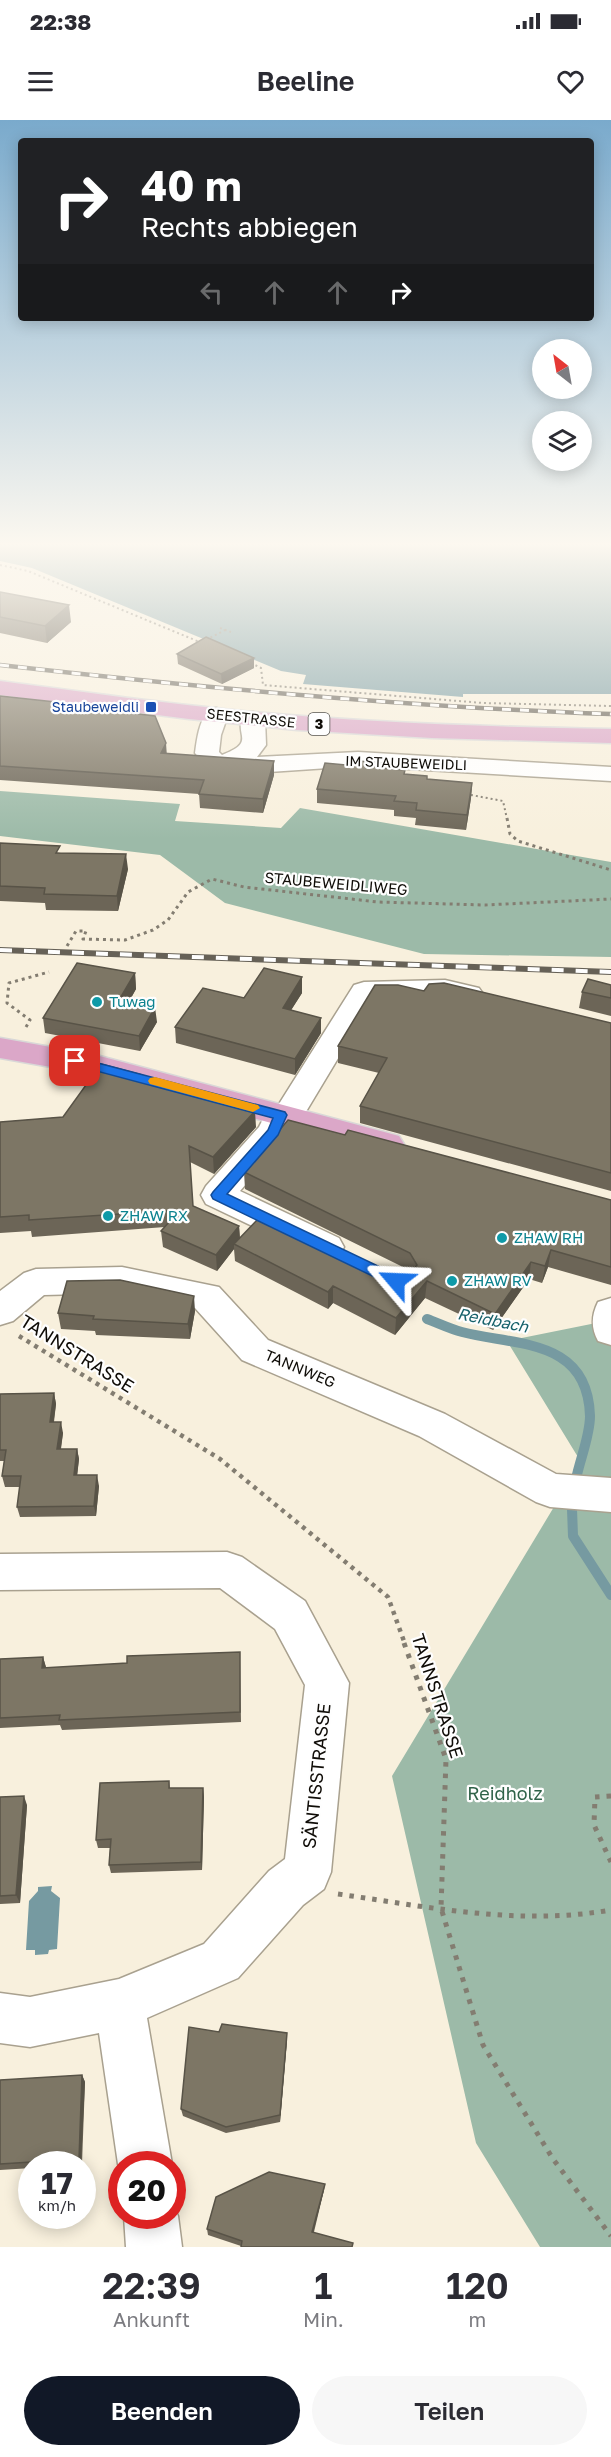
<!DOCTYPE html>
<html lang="de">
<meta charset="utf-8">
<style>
:root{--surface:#fff;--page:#f7f7f7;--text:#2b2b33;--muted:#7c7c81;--accent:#111827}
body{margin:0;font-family:"Golos Text",sans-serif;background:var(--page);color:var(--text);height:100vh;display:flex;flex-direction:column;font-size:22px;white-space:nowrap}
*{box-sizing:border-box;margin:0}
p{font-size:20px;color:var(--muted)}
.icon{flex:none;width:33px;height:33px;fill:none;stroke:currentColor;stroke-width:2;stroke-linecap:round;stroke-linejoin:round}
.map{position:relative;height:2127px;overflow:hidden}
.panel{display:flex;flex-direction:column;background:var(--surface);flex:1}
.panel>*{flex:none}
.banner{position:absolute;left:18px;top:18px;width:576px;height:183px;border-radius:6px;box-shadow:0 3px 15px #0003;background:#202124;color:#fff;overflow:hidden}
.needle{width:39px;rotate:329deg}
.buttons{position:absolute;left:532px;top:219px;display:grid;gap:12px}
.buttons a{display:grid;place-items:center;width:60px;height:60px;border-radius:50%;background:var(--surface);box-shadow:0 3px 15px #0003;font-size:30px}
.speed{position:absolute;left:18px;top:2031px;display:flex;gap:12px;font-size:30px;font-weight:700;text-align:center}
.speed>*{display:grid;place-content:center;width:78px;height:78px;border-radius:50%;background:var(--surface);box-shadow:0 3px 15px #0003;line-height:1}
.speed small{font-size:15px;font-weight:400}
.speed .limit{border:9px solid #d22;background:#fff;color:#111}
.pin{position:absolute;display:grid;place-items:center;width:51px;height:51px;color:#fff;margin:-26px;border-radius:12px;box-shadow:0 3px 9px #0006}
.me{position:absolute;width:66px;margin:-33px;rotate:296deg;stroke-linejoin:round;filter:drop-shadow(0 0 4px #0008)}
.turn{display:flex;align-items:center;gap:21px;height:126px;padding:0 24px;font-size:27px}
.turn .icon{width:78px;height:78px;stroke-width:2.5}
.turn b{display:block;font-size:42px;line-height:51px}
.lanes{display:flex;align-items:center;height:57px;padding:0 24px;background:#0003;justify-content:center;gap:30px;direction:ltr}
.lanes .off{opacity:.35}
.eta{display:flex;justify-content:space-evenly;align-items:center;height:102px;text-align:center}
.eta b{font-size:36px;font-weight:600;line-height:42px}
.button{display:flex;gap:12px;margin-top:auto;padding:12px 24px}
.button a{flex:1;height:69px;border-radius:36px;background:var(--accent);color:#fff;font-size:24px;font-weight:600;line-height:69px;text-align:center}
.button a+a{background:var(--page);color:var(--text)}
.status{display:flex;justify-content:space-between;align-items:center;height:42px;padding:0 30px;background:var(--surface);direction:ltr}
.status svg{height:16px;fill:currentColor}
header{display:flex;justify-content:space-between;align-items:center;height:78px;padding:0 24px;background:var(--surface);font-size:27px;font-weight:600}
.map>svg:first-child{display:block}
.forest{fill:#9cbaa8}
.water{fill:#769aa1}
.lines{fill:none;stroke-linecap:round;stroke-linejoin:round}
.stream{stroke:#769aa1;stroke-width:10}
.minor-casing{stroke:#a9a18f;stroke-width:3}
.major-casing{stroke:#d9d8d7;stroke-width:3}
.path-far3{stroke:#837d71;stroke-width:2;stroke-dasharray:2 3;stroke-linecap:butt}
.path-far2{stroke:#837d71;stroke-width:3;stroke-dasharray:3 4;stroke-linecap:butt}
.path-far1{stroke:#837d71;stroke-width:4.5;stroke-dasharray:4 5;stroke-linecap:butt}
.path{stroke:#837d71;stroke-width:5;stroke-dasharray:4.5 7;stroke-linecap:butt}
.minor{fill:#fff;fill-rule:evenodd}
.major{fill:#dba7c8;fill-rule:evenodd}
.rail-far1-casing{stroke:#666157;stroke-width:4.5}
.rail-casing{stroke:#666157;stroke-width:6}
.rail-far1{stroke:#fefefe;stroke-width:3;stroke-dasharray:9;stroke-linecap:butt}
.rail{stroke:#fefefe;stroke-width:4;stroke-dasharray:12;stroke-linecap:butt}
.wall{fill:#6c6557}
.shaded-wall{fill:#585347}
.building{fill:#7d7665;stroke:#585347;stroke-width:1.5}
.route{fill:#1a73e8;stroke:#114b97;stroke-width:1.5}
.slow{fill:#f59e0b}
.transit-dot{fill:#1a4fb4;stroke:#fefefe;stroke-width:2}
.culture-dot{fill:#0f9aa8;stroke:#fefefe;stroke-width:2}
.labels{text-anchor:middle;stroke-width:4.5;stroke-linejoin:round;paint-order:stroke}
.far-transit-label{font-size:14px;fill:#164399;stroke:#fefefe;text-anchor:end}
.far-street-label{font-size:14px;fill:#0f0c07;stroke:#fefefe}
.shield{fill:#fefefe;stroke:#575551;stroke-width:1.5}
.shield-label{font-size:14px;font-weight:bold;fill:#0f0c07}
.street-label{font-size:15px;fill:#0f0c07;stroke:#fefefe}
.culture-label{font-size:15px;fill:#0d838f;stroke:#fefefe;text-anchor:start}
.water-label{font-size:16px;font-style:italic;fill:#16616b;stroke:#fefefe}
.near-street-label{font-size:18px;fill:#0f0c07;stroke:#fefefe}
.near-park-label{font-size:18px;fill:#2e6248;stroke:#fefefe}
</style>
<div class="status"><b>22:38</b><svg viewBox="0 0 49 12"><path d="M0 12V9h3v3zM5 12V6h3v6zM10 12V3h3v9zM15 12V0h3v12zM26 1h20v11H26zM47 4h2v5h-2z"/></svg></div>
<header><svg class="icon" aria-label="menu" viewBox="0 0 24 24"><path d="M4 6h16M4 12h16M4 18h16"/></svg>Beeline<svg class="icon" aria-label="heart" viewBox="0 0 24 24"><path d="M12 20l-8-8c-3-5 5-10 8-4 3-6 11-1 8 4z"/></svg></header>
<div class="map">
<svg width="611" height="2127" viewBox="0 0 611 2127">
<rect width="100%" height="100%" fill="#f8f0dd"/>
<path class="forest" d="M0 671 180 684 175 701 281 708 300 688 611 742V837L424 834 225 783 160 735 0 716Z
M611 1200V2127H540L476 2023 392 1656 581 1342 507 1221Z"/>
<path class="water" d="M0 421H611V574H463V577L303 564 306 555 281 551 32 448 0 441Z
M52 1766 51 1771 60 1778 57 1829 49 1830 48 1834 35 1835V1830H26L29 1781 38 1771V1767Z"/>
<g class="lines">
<path class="stream" d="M427 1199C438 1203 450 1209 462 1212 516 1226 588 1218 590 1296 590 1316 580 1339 576 1359
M572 1389 573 1416 611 1475"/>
<defs>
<path id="minor" d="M216 588 224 590 228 595 221 615 219 632 222 635C259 621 231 614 245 594L253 592 261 594 265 599 266 625 257 637 358 632 611 647V661L358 646 269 652 222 650 206 646 195 633C197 618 199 603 208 590Z
M445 860 479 868 484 875 479 882 469 884 445 878 373 880 298 1005 291 1007 284 1020 240 1071 339 1118 344 1127 339 1136 327 1140 315 1136 206 1084 201 1075 206 1066 259 1007 269 987 279 984 354 865 364 862Z
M122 1147 219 1167 268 1220 445 1294 556 1354 611 1358V1392L550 1387 536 1382 419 1316 242 1240 195 1188 122 1173 44 1175 13 1201 0 1205V1171L24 1153 36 1149Z
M611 1178V1225L598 1221C591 1208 591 1196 598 1182Z
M227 1432 242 1437 305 1481 349 1563 331 1752 324 1769 303 1785 238 1858 147 1898 172 2044H122V2052L118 2044 99 1913 30 1927 0 1923V1873L30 1877 119 1859 204 1824 269 1751 285 1739 305 1565 275 1509 220 1468 0 1470V1434Z
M172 2082 178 2096 182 2127H126L124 2096H172Z"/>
<path id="major" d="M0 561C84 572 168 584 253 592 372 603 491 607 611 609V623L432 618 297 610 189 599 0 575Z
M0 918 96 935 388 1013 399 1016 404 1024 399 1032 388 1035 96 955 0 938Z"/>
</defs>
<use href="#minor" class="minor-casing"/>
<use href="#major" class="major-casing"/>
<path class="path-far3" d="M0 445 28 451 202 523
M220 508 231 512
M206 520 225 510
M251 543 261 548 263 565 483 583 611 586
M466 674 503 681 507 699"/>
<path class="path-far2" d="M507 698 510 714 518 721 611 750
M67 826 76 811H86L83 819 125 820 153 810 168 800 188 772 212 759 244 767 378 782 485 785 611 779
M26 907 30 900 7 883 9 863 49 852"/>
<path class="path-far1" d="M19 1216 220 1339 388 1477 405 1524"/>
<path class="path" d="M404 1523 446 1639 441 1788 483 1925 553 2039 611 2116
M611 1676 595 1677 594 1705 611 1742
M338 1774C429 1787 519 1806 611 1790"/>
<use href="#minor" class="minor"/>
<use href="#major" class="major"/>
<defs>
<path id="rail-far1" d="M0 545C203 568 406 587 611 594"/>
<path id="rail" d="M0 830 611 852"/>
</defs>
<use href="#rail-far1" class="rail-far1-casing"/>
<use href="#rail" class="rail-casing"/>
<use href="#rail-far1" class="rail-far1"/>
<use href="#rail" class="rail"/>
</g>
<path class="wall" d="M0 472 71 502 47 523 0 513Z
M177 534 254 548 222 564 178 544Z
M0 576 113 591 167 634 274 641V655L263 693 200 688 199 674 0 660Z
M383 648 405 654 427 659 472 663 471 678 466 710 415 705 416 698 394 696V690L317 683V669Z
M0 723 61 733 128 749 118 791 46 790 45 783 0 781Z
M135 853 136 869 129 882 157 902 140 931 45 913 43 898Z
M302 857V873L291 890 321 913 295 955 176 923 175 907 244 878Z
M611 865V896L579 888 582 872Z
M424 871 611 903V1071L360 1003V986L379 953 338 943V926Z
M142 955V959L256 1007 214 1054 190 1042 193 1087 239 1106 240 1118 396 1159 410 1155 411 1154 409 1150 245 1069 244 1052 345 1015 611 1080V1165L548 1147 542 1163 529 1159 493 1210 425 1178 395 1215 333 1183 328 1189 235 1141 234 1129 217 1151 163 1127 161 1111 165 1107 32 1117 31 1111 0 1113V1002L63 997Z
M195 1191 190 1219 96 1215 95 1211 61 1209 58 1193Z
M54 1273 56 1284 54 1302 63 1313 61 1329H77L79 1339 77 1355 99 1366 96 1396 20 1397 17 1387 20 1367H5L2 1356 4 1341H0V1274Z
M43 1537 46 1548 240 1542 241 1602 62 1610 60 1605 0 1608V1539Z
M169 1661 170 1668H203L204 1677 202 1750 111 1753 109 1745 110 1728H98L96 1720Z
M0 1677 27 1685 20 1783 0 1784Z
M219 1912 287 1920 280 2002 226 2013 183 1996 181 1989Z
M82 1955 85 1962 82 2044H32V2048L0 2050V1960Z
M324 2070 314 2112 241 2126 208 2115 207 2109Z"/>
<path class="shaded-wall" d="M69 485 71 502 47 523 45 506Z
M254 538V548L222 564 221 554Z
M166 623 167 637 161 633Z
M274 641V655L263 693V679Z
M472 663 471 678 466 710 467 695Z
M126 734 128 749 118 791 117 776Z
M135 853 136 869 121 895 119 880Z
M302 857V873L283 903V888Z
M155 887 157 902 140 931 139 916Z
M321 898V913L295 955V939Z
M255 991 256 1007 214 1054 213 1037Z
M239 1106 240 1122 234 1124V1129L217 1151 216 1135Z
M551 1130 548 1147 542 1163 545 1146Z
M531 1142 529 1159 493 1210 495 1194Z
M427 1161 425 1178 395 1215 396 1198Z
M333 1166V1183L328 1189V1172Z
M194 1176 195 1191 190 1219 188 1204Z
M54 1273 56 1284 52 1313 50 1302Z
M61 1302 63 1313 59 1340 57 1329Z
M77 1329 79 1339 76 1366 74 1355Z
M97 1355 99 1366 96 1396 94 1386Z
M43 1537 46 1547 45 1558 42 1548Z
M203 1668 204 1677 202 1750 201 1742Z
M24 1676 27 1685 20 1783 16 1775Z
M287 1913V1920L280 2002V1995Z
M82 1955 85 1962 81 2044 79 2039Z
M325 2064 324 2070 312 2117V2112Z"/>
<path class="building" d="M0 472 69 485 45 506 0 497Z
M206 517 254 538 221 554 177 534Z
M0 576 111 588 113 591 155 596 166 623 161 633 274 641 263 679 199 674 204 660 0 646Z
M358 641 383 643 381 648 405 650 404 654 427 656V659L472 663 467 695 416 690 417 683 394 681 396 676 317 669 325 643 357 646Z
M0 723 60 726 56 733 126 734 117 776 44 774 45 768 0 766Z
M77 843 135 853 119 880 155 887 139 916 43 898Z
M264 848 302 857 283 888 321 898 295 939 175 907 203 868 244 878Z
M588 859 611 865V878L582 872Z
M444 863 611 903V1053L360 986 387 938 338 926 375 865H398L424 871 429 864Z
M101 944 142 955 139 958 255 991 213 1037 189 1026 193 1086 239 1106 216 1135 161 1111 180 1090 29 1100V1095L0 1097V1002L63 997Z
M288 1000 345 1015 348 1010 611 1080V1147L551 1130 545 1146 531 1142 495 1194 427 1161 396 1198 333 1166 328 1172 234 1124 261 1096 396 1159 410 1155 417 1145 410 1133 244 1052Z
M120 1160 194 1176 188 1204 93 1199 94 1196 58 1193 67 1161Z
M54 1273 50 1302H61L57 1329H77L74 1355H97L94 1386 17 1387 21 1356H2L6 1330H0V1274Z
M240 1532V1592L59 1600 60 1595 0 1598V1539L43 1537 42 1548 127 1543V1536Z
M169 1661V1668H203L201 1742 109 1745 111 1719 96 1720 100 1663Z
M24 1676 16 1775 0 1776V1677Z
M222 1904 287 1913 280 1995 226 2007 181 1989 189 1907 219 1912Z
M82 1955 79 2039 0 2044V1960Z
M269 2052 325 2064 312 2112 353 2123 352 2127H241L242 2121 207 2109 216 2077Z"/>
<linearGradient id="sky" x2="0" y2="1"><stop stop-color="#7aaacc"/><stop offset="0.59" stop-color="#fcf8f0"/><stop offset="1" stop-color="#fcf8f0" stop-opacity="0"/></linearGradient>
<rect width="611" height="719" fill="url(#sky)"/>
<path class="route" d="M75 937 285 992 287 995 278 1015 227 1074 401 1157 404 1161 401 1165H391L213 1079 211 1075 213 1072 268 1010 273 998 70 944 69 941Z"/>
<path class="slow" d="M155 957 258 985 260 988 253 992 150 964 148 961 150 958Z"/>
<rect class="transit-dot" x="145" y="581" width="12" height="12" rx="3"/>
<g class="culture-dot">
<circle cx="97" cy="882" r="6"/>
<circle cx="108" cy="1096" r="6"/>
<circle cx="502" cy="1118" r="6"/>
<circle cx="452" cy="1161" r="6"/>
</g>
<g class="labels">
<g class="far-transit-label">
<text x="139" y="592">Staubeweidli</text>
</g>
<g class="far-street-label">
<text transform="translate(251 598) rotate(6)" y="5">SEESTRASSE</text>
<text transform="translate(406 643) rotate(2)" y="5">IM STAUBEWEIDLI</text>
</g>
<rect class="shield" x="308.5" y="593" width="21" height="22" rx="4.5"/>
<g class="shield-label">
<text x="319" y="609">3</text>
</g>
<g class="street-label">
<text transform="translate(336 764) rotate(5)" y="5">STAUBEWEIDLIWEG</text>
<text transform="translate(300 1249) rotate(23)" y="5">TANNWEG</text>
</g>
<g class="culture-label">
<text x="109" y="887">Tuwag</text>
<text x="120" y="1101">ZHAW RX</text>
<text x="514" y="1123">ZHAW RH</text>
<text x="464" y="1166">ZHAW RV</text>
</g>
<g class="water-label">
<text transform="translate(493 1200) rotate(11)" y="6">Reidbach</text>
</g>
<g class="near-street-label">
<text transform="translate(77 1234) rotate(32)" y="6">TANNSTRASSE</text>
<text transform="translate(437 1576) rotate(72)" y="6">TANNSTRASSE</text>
<text transform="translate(317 1656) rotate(-84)" y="6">SÄNTISSTRASSE</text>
</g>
<g class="near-park-label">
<text x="505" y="1680">Reidholz</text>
</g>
</g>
</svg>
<div class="buttons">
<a><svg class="needle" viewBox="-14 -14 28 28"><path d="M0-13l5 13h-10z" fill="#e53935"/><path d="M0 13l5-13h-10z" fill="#7c7c81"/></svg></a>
<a><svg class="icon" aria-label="layers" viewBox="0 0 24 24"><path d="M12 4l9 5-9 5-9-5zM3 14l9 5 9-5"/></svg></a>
</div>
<div class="speed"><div>17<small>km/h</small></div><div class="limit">20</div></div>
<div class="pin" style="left:75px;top:941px;background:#d93025"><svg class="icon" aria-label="arrive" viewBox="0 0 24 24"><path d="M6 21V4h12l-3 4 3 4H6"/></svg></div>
<svg class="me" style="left:396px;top:1161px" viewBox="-20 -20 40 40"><path d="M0-17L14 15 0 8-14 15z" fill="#1a73e8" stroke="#fff" stroke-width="4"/></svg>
<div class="banner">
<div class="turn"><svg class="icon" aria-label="right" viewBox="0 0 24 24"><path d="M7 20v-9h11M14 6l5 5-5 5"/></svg><div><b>40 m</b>Rechts abbiegen</div></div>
<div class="lanes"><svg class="icon off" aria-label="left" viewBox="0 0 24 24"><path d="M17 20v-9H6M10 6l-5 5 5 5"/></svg><svg class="icon off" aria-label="ahead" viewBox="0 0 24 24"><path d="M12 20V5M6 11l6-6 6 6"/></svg><svg class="icon off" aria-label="ahead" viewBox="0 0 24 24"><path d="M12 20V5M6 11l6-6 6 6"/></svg><svg class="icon" aria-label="right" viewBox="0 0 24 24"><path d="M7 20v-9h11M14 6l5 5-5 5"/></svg></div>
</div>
</div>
<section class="panel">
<div class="eta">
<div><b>22:39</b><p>Ankunft</p></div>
<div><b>1</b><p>Min.</p></div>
<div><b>120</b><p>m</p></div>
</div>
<div class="button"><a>Beenden</a><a>Teilen</a></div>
</section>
